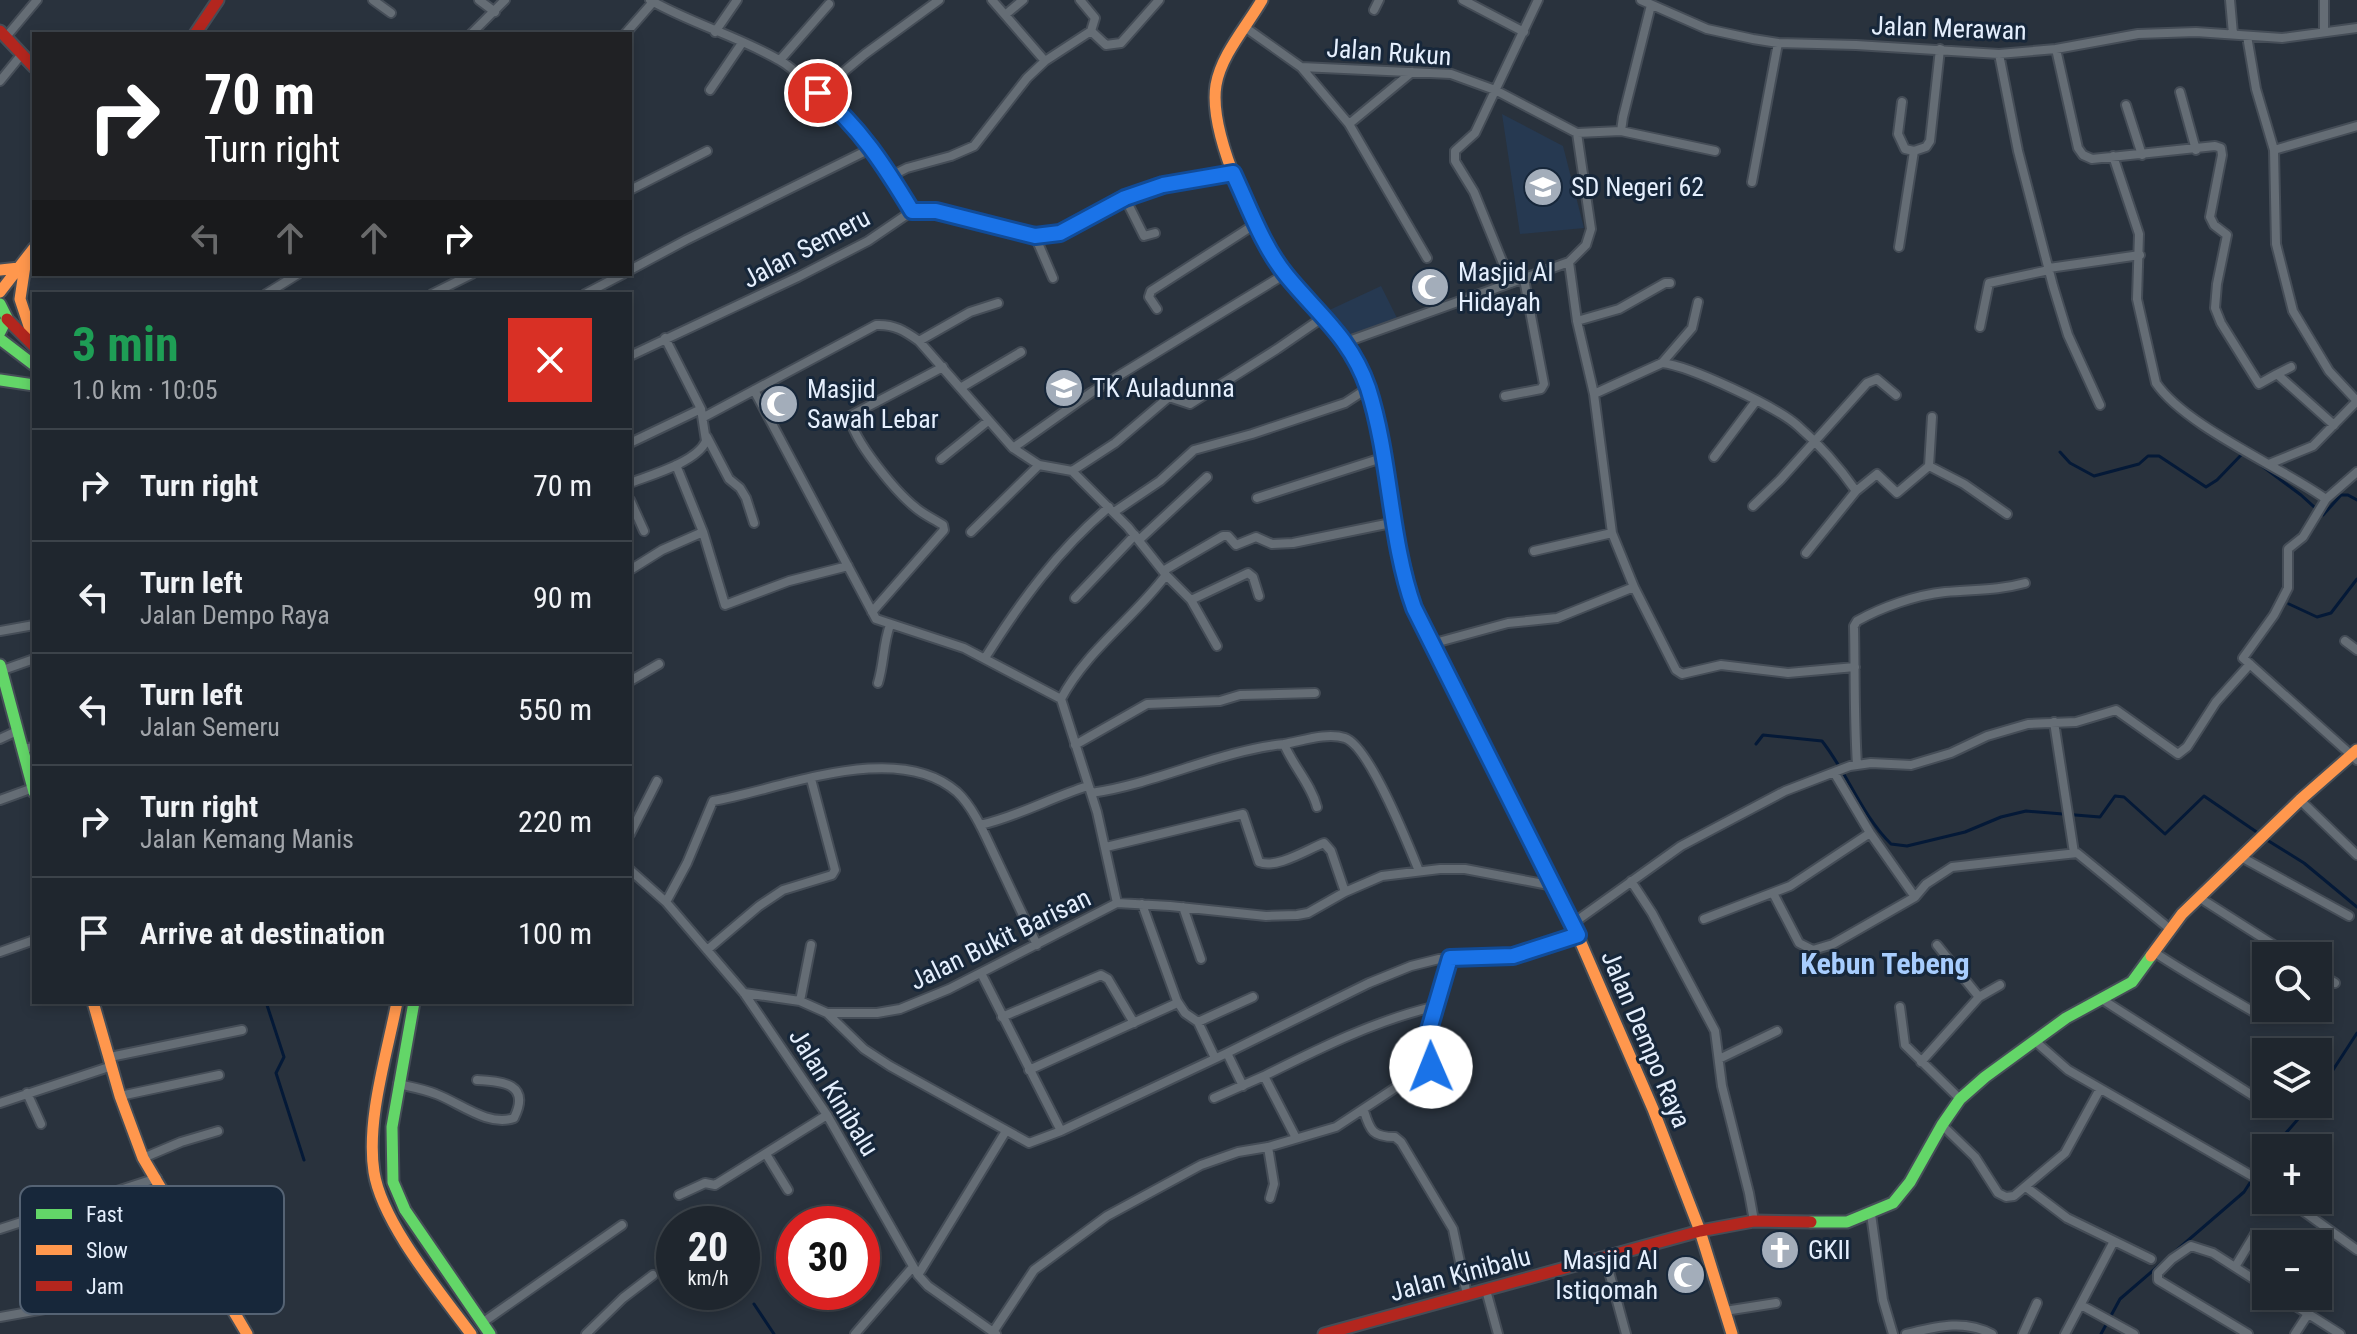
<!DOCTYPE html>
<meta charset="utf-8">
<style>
:root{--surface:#1f262e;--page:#272e36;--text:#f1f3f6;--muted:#a1a5aa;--line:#3c434a}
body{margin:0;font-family:"Roboto Condensed",sans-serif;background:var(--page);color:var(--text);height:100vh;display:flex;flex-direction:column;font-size:30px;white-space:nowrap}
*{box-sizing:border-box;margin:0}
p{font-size:26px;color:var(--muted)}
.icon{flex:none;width:44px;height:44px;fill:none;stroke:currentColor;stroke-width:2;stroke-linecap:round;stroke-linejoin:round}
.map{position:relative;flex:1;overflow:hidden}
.sheet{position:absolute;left:32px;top:292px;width:600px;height:712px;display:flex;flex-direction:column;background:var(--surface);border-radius:0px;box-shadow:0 4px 12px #0003,0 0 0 2px var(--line)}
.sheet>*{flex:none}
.banner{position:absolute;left:32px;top:32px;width:600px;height:244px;border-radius:0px;box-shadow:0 4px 12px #0003,0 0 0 2px var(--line);background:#202124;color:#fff;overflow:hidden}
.fabs{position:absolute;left:2252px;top:942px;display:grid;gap:16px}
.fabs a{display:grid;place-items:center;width:80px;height:80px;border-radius:0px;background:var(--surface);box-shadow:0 4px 12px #0003,0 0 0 2px var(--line);font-size:40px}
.speed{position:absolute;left:656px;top:1206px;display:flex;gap:16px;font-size:40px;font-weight:700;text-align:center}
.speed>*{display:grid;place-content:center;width:104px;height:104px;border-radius:50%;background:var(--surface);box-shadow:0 4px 12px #0003,0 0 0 2px var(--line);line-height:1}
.speed small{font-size:20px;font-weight:400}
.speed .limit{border:12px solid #d22;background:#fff;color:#111}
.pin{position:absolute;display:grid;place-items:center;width:68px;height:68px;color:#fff;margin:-34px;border:4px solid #fff;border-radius:50%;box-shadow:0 2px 8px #0007}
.me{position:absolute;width:88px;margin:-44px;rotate:359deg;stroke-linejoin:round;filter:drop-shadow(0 0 6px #0008)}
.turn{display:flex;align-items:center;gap:28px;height:168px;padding:0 40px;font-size:36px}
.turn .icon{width:104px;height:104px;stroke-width:2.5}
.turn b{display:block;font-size:56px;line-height:68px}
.lanes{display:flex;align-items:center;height:76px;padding:0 40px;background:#0003;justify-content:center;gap:40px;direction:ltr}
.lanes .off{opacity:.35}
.round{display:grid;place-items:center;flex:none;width:84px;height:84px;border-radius:0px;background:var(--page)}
.head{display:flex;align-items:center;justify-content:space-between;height:136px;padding:0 40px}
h1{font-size:48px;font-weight:700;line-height:60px;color:#1e9e55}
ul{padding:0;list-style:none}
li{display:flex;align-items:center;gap:24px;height:112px;padding:0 40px;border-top:2px solid var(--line)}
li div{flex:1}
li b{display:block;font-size:30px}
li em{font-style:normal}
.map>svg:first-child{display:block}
.built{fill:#263951}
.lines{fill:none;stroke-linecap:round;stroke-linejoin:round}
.stream{stroke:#041937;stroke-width:3}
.street-casing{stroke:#454d57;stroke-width:12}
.fast-casing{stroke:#454d57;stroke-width:15}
.slow-casing{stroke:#454d57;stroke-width:15}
.jam-casing{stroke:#454d57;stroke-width:15}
.street{stroke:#656d75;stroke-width:8}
.fast{stroke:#63d668;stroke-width:11}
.slow{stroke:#ff974d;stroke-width:11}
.jam{stroke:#b3261e;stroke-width:11}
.route-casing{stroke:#114b97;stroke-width:20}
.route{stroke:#1a73e8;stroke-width:14}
.labels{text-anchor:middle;stroke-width:6;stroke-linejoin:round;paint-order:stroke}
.street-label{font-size:26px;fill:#e5effd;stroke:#17273a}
.poi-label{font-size:26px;fill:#e5effd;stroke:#17273a;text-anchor:start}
.quarter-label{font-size:30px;font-weight:bold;fill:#a7cdfe;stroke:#17273a}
.key{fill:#17273a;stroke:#556374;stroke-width:2}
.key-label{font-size:22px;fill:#e5effd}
</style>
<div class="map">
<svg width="2357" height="1334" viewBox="0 0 2357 1334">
<rect width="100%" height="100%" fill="#29323d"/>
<path class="built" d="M1502 114 1563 146 1584 228 1520 234Z
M1381 286 1397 318 1348 340 1323 313Z"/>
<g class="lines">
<path class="stream" d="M2060 452 2070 463 2094 476 2139 464 2148 456H2159L2206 487 2217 480 2244 452
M2250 457 2301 495 2323 515 2341 495H2348L2357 500
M2289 604 2317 617 2331 613 2357 579
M1756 744 1763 735 1822 741C1848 774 1861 814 1891 844L1907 846 1965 832 2001 817 2026 811 2100 817 2115 796 2124 797 2165 834 2204 796 2261 835
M2267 840 2304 863 2357 907
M266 1002 284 1057 276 1073 304 1160
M2318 1093 2357 1033
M2273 1148 2311 1104
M754 1304 774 1334
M2101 1334 2120 1299 2244 1192 2266 1158"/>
<defs>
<path id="street" d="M373 0 391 13
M479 0 495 12
M650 0C692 24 738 36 779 60 794 68 804 81 817 92 859 129 883 164 912 211
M992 0 1045 61 1091 31 1106 45 1121 43 1159 0
M1080 0 1095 18 1091 31
M1463 0 1524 32
M1641 0 1707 29 1753 39 1778 43 1856 45 1999 54 2056 49 2138 34 2196 32 2282 38 2357 28
M2230 0 2233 34
M2324 0V32
M1374 10 1379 0
M1005 15 1023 0
M1246 28 1301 67 1451 74 1495 90 1577 133 1621 131 1715 151
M715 32 737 0
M471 34 505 0
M625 34 653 2
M2247 36 2256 89 2274 150 2276 244 2293 311 2329 371 2357 401
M6 37 37 0
M2056 49 2078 148 2083 155 2092 159 2215 146 2221 148 2222 155 2210 217 2214 225 2227 235 2217 284 2215 308 2221 323 2259 384 2277 374 2334 425
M1999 54 2018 151 2053 286 2068 335 2100 405
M780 60 829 4
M1301 67 1349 124 1427 258
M0 81 22 54
M710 90 742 43
M2180 92 2196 150
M818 93 865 54 939 0
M1902 102 1898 134 1905 149 1914 151
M2126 105 2142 155
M1349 124 1412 72
M1621 131 1623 117 1651 5
M2274 150 2357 126
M2113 156 2139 234 2137 299 2156 383C2185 426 2281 467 2326 499L2303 537 2288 549V588L2274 615 2243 658 2357 760
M891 176 907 168 951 156 974 146 1027 78 1045 61
M1752 182 1778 43
M630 190 707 151
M1125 198 1144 236 1155 233
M1035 236 1053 278
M1899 247 1914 151 1926 147 1930 141 1940 49
M1569 262 1586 245 1591 229 1577 133
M2049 268 2140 255
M630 270 686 240 872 148
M1511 283 1474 192 1455 161V151L1475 133 1538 0
M266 294 298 274
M432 294 472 274
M585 294 623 274
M1157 309 1149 297 1151 291 1257 223
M1577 321 1619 309 1665 283H1670
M1980 327 1989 283 2049 270
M919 341 970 312 998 303
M1346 342 1569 262 1577 321 1594 394 1612 533 1634 587 1676 670 1682 674 1721 665 1788 673 1855 667
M630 356 798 277 868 241 912 211H936L1035 236 1060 233 1125 198 1163 185 1233 173
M1662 363 1692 328 1698 302
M2277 374 2291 367
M962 387 1021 352
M754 390 876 619 964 648 1061 699
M1594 394 1662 363C1690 366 1777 407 1798 426 1820 445 1840 468 1856 491L1806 553
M1505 396 1541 389 1544 384 1524 279
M704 417 876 325C894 324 905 331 919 341L1013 448 1039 465 1072 471 1128 527 1166 575C1134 618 1086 651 1061 699L1097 812 1117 903
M707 437 729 479 740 488 746 498 754 523
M630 443 701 409
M1013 448 1092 392 1285 274
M1714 457 1756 401
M941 459 988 421
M2269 464 2313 446 2357 401
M676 465 703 532
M1929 466 1964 484 2007 514
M1072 471 1115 443 1169 397 1190 404 1277 349 1325 316
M630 483C651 475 697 462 706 441L701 409 665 338
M1856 491 1877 474 1897 493 1929 466 1932 417
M1257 498 1385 457
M2326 499 2357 472
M630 500 644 531
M1753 506 1780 480 1867 383 1877 379 1896 395
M1114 512 1160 481 1194 450 1252 434 1345 403 1368 388
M971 532 1039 465
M1139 540 1207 477
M1534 551 1612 533
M630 570 662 550 703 532 725 605 789 581 848 566
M1163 571 1223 536H1228L1236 545 1256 537 1272 544 1293 543 1396 522
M1166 575 1191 600 1217 646
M1075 598 1135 535
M1191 600 1248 573 1253 577 1259 596
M872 612 944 530 943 525C934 519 924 515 916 508 897 493 852 440 850 416L943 367
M0 631 34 625
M2345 641 2357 650
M1431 644 1508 623 1557 618 1634 587
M985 658C1020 602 1058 550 1109 507
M0 671 34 659
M630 681 659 664
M878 683C884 664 883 644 890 625
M2054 722 2074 853
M0 739 17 731
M1284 744C1302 741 1327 732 1345 738 1369 746 1408 844 1419 871
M1075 745 1147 704 1220 701 1240 695 1315 693
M22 749 34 747
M1857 765C1854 718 1855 672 1854 626L1857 621C1882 607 1916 595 1945 592 1974 589 1996 591 2025 583
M1835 774 1870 833 1915 897 1926 884 1952 867 2077 853 2170 929
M1091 793C1156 784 1218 751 1284 744 1293 766 1311 784 1317 807
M0 800 33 788
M2300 800 2357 855
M980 825C1017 817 1052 797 1088 786
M630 834 657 781
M1106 847 1243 814 1259 862C1277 869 1306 850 1324 843L1331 851 1345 892
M2243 858 2349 916
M630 870 666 902 744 993 827 1115 918 1275 928 1286 996 1334
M1631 881 1652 913 1715 1031 1722 1086 1749 1193 1754 1221
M1773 893 1799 943 1813 950 1833 944 1915 897
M2200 898 2291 956
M666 902 687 863 713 801C782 789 897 739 957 792 974 808 985 835 995 856 1009 886 1023 915 1037 945
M1183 907 1201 959
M1704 919 1790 886 1870 833
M1572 924 1681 846 1785 791 1850 766 1871 763 1911 765 1951 753 1987 736 2028 724 2076 722 2116 710 2178 754 2187 747 2216 702 2250 664
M1937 945 1979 997
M707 950 759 906 783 890 832 875 835 870 811 779
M0 952 34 940
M2154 952C2190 976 2227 996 2264 1018
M981 973 1061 1131
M2318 973 2335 983
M744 993 800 1001 827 1013H877L900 1009 949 989 1117 903 1170 906 1266 916 1297 915 1308 913 1345 892 1382 876 1440 869H1465L1554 886
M2103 1000 2266 1104
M800 1001 811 945
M1177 1001 1185 1013 1198 1022 1215 1058
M1900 1007 1905 1045 1960 1099
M827 1013 864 1049 890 1066 1029 1143 1061 1131 1227 1053 1369 983 1411 966 1439 959 1513 956 1578 935
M1002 1017 1101 975 1108 979 1134 1023
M1198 1022 1253 997
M2035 1041 2068 1070 2266 1184
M1227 1053 1243 1086
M110 1057 242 1030
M1719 1059 1777 1031
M1921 1062 1979 997 2000 985
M1029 1070 1175 1004 1177 1001 1142 904
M1432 1070 1428 1033 1450 958
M1264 1076C1320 1048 1376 1020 1437 1006
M398 1084C411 1087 424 1089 436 1094 460 1103 488 1127 514 1118 531 1084 503 1081 477 1080
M27 1093 41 1124
M120 1096 219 1075
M1214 1098 1264 1076 1296 1138
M0 1103 112 1066
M2267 1104 2283 1114
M1364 1111C1370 1131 1373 1137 1395 1137L1401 1142 1453 1229 1467 1295
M1942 1125 1975 1157 1998 1193 2006 1197 2014 1196 2065 1153 2100 1089
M1268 1147 1274 1184 1270 1198
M766 1154 788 1190
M143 1158 181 1142 218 1131
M2026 1187 2067 1218 2151 1259
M679 1195 705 1183 715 1185 827 1115
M2288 1200 2357 1250
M1871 1214 1883 1300 1893 1334
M0 1229 157 1178
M32 1243 175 1209
M1605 1257 1626 1334
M2235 1267 2255 1234
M918 1275 1006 1131
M1486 1290 1498 1334
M2280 1296 2340 1334
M2081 1305 2134 1334
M1725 1311 1776 1303
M0 1317 89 1301 219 1285
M482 1323 622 1225
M993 1332 1034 1270 1107 1216 1201 1165 1238 1152 1268 1147 1336 1127 1395 1088 1445 1064
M586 1334 623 1298 653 1275
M855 1334 912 1268
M1906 1334C1936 1327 1963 1319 1992 1334
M2023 1334 2037 1303
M2065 1334 2114 1241
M2248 1334 2158 1280V1273L2172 1259 2191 1246 2213 1253 2266 1287
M2295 1334 2308 1314"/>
<path id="fast" d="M0 304 7 318 0 332
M0 339 34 365
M0 380 34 385
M1395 527 1414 608 1578 936
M0 665 34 792
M414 1002 392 1127 393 1182 405 1210 490 1334
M1811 1222H1847L1893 1203 1910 1182 1942 1125 1960 1099 1985 1077 2066 1018 2132 982 2151 956"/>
<path id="slow" d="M1262 0C1247 26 1221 55 1216 85 1208 134 1257 238 1287 276 1311 307 1341 332 1359 367 1384 414 1387 474 1395 527
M26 259 20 299 34 341
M0 270 19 268
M0 292 34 248
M1578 936 1653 1109 1700 1231 1732 1334
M2151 956 2182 914 2300 800 2357 750
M93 1002 120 1096 143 1158 247 1334
M397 1002C387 1054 366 1120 374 1172 382 1223 440 1292 471 1334"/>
<path id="jam" d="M0 31 34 67
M195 34 218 0
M7 319 34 346
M1324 1334 1700 1231 1754 1221 1811 1222"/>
</defs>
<use href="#street" class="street-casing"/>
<use href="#fast" class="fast-casing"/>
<use href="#slow" class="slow-casing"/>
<use href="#jam" class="jam-casing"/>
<use href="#street" class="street"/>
<use href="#fast" class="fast"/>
<use href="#slow" class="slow"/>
<use href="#jam" class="jam"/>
</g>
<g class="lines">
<defs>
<path id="route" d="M818 93C859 125 886 168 912 211H936L1035 236 1060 233 1125 198 1163 185 1233 173C1249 207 1263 247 1287 276 1318 314 1351 338 1368 388 1391 460 1389 538 1414 608L1578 935 1513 956 1450 958 1428 1033 1431 1067"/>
</defs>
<use href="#route" class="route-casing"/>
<use href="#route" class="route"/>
</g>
<defs>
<symbol id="school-disc" viewBox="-11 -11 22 22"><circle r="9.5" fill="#a3adba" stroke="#17273a"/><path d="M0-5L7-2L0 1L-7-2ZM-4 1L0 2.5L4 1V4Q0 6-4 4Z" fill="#fff"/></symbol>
<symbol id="mosque-disc" viewBox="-11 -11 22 22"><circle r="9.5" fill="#a3adba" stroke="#17273a"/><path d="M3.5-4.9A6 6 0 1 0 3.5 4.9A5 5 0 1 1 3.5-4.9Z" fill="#fff"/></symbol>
<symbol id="church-disc" viewBox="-11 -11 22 22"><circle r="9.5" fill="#a3adba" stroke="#17273a"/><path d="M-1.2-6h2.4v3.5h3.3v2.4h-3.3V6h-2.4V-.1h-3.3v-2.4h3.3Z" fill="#fff"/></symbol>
</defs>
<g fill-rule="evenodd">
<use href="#school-disc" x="1521" y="165" width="44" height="44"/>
<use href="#mosque-disc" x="1408" y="265" width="44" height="44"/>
<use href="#school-disc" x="1042" y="366" width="44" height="44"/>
<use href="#mosque-disc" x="757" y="382" width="44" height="44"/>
<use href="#church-disc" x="1758" y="1228" width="44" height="44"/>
<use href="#mosque-disc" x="1664" y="1253" width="44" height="44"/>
</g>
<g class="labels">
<g class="street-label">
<text transform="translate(1949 28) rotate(2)" y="9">Jalan Merawan</text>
<text transform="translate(1389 52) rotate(4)" y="9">Jalan Rukun</text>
<text transform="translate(806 248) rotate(-28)" y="9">Jalan Semeru</text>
<text transform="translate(1000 939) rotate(-26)" y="9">Jalan Bukit Barisan</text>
<text transform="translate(1646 1039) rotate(67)" y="9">Jalan Dempo Raya</text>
<text transform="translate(834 1092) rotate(58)" y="9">Jalan Kinibalu</text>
<text transform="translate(1460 1274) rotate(-15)" y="9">Jalan Kinibalu</text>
</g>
<g class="poi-label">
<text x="1571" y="196">SD Negeri 62</text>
<text x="1458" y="281">Masjid Al<tspan x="1458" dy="30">Hidayah</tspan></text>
<text x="1092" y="397">TK Auladunna</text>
<text x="807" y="398">Masjid<tspan x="807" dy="30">Sawah Lebar</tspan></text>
<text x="1808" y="1259">GKII</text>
<text x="1658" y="1269" text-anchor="end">Masjid Al<tspan x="1658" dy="30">Istiqomah</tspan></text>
</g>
<g class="quarter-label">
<text x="1885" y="974">Kebun Tebeng</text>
</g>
</g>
<rect x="20" y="1186" width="264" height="128" rx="12" class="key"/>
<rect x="36" y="1209" width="36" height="10" fill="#63d668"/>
<rect x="36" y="1245" width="36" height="10" fill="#ff974d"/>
<rect x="36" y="1281" width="36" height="10" fill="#b3261e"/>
<g class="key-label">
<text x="86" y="1222">Fast</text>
<text x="86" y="1258">Slow</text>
<text x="86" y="1294">Jam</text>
</g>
</svg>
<div class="fabs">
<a><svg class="icon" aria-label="search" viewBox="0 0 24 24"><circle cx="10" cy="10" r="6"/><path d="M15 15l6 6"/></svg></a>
<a><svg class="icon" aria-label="layers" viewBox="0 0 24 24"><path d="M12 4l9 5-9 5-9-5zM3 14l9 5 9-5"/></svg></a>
<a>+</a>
<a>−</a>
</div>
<div class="speed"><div>20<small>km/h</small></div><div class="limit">30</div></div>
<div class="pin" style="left:818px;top:93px;background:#d93025"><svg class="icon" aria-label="arrive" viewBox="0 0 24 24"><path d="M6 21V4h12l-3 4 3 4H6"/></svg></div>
<svg class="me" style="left:1431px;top:1067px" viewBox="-20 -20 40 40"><circle r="19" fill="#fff"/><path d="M0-13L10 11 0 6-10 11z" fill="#1a73e8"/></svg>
<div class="banner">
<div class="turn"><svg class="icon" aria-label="right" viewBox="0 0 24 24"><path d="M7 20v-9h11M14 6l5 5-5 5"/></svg><div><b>70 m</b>Turn right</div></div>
<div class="lanes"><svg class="icon off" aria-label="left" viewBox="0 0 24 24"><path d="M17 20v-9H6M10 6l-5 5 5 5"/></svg><svg class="icon off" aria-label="ahead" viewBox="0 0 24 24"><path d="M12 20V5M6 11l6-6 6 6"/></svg><svg class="icon off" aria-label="ahead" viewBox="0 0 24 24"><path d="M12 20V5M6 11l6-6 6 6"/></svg><svg class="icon" aria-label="right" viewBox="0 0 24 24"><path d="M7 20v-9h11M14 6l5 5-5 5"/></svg></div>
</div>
<section class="sheet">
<div class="head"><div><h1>3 min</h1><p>1.0 km · 10:05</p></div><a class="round" style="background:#d93025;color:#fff"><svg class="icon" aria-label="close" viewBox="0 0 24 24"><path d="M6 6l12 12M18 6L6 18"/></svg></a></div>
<ul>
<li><svg class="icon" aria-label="right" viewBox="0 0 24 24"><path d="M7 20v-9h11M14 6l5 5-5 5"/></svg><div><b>Turn right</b></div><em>70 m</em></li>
<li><svg class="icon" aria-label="left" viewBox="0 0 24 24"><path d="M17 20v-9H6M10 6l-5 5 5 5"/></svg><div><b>Turn left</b><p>Jalan Dempo Raya</p></div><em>90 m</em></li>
<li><svg class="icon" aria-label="left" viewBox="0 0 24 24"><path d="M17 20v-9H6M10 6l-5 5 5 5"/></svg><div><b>Turn left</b><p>Jalan Semeru</p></div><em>550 m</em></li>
<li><svg class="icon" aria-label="right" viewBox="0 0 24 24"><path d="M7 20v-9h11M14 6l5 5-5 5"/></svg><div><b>Turn right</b><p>Jalan Kemang Manis</p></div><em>220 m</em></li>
<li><svg class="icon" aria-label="arrive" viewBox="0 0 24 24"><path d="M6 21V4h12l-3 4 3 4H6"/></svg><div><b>Arrive at destination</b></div><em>100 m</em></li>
</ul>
</section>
</div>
